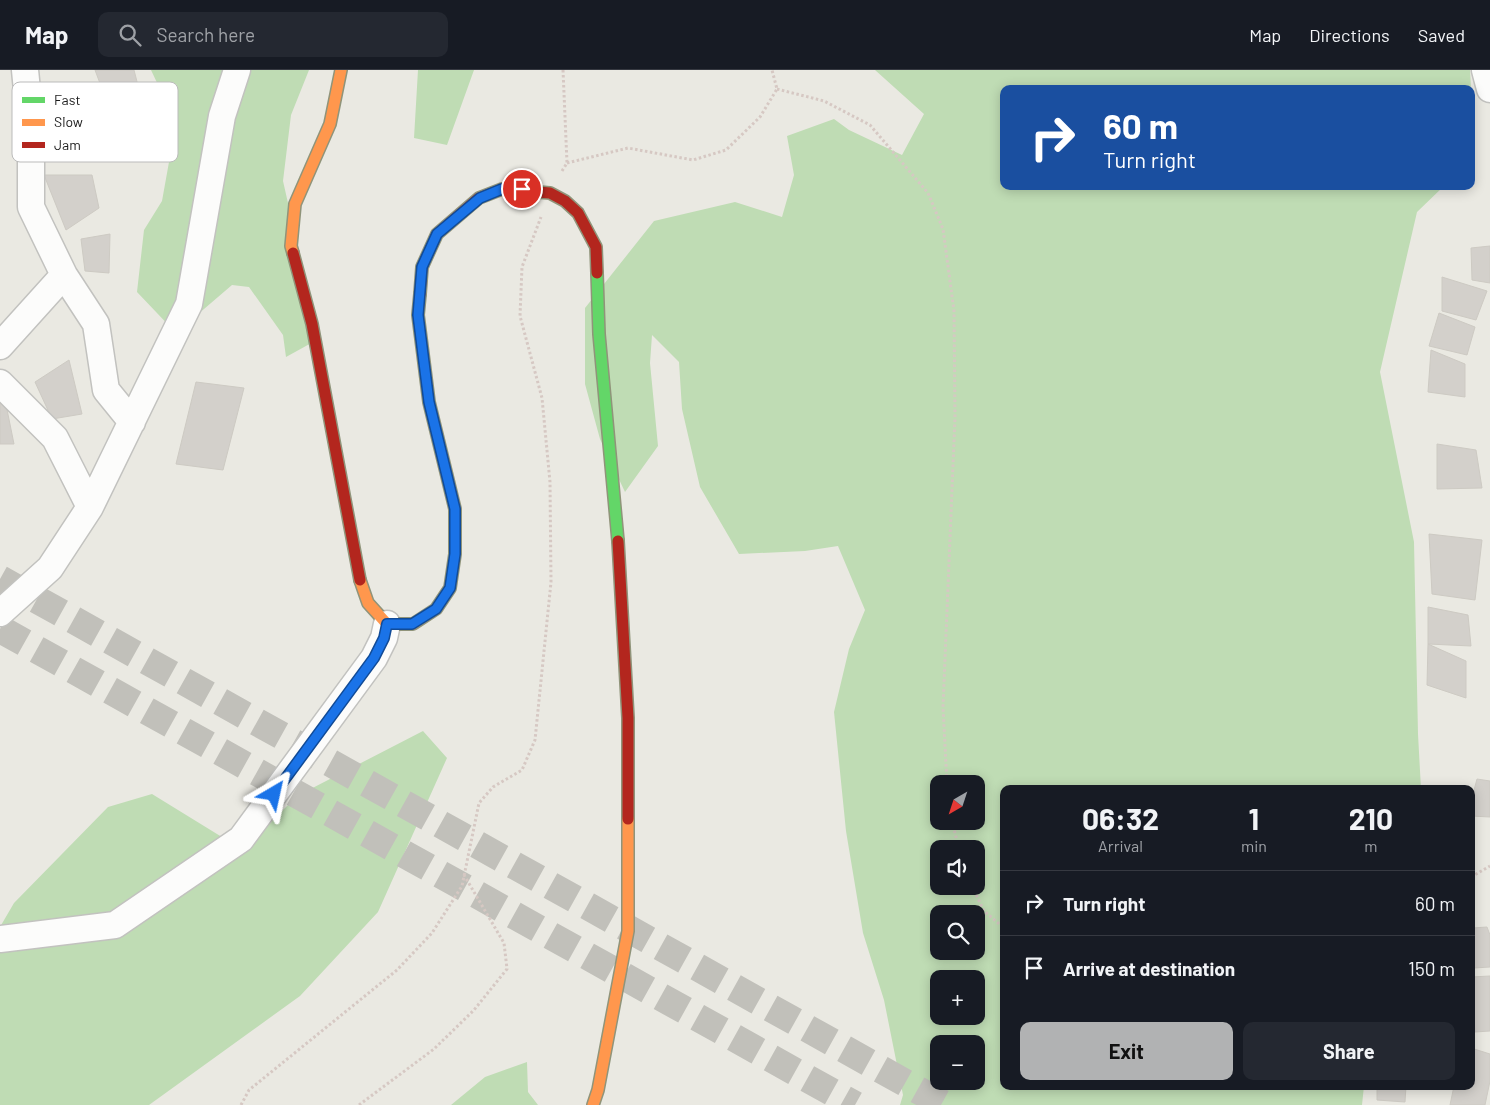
<!DOCTYPE html>
<meta charset="utf-8">
<style>
:root{--surface:#171b24;--page:#242831;--text:#f1f3f6;--muted:#9ea1a6;--line:#363941;--accent:#b1b2b3}
body{margin:0;font-family:Barlow,sans-serif;background:var(--page);color:var(--text);height:100vh;display:flex;flex-direction:column;font-size:19px;white-space:nowrap}
*{box-sizing:border-box;margin:0}
p{font-size:16px;color:var(--muted)}
.icon{flex:none;width:28px;height:28px;fill:none;stroke:currentColor;stroke-width:2;stroke-linecap:round;stroke-linejoin:round}
.map{position:relative;flex:1;overflow:hidden}
.sheet{position:absolute;left:1000px;top:715px;width:475px;height:305px;display:flex;flex-direction:column;background:var(--surface);border-radius:10px;box-shadow:0 2px 12px #0003}
.sheet>*{flex:none}
.top-card{position:absolute;left:1000px;top:15px;width:475px;height:105px;border-radius:10px;box-shadow:0 2px 12px #0003;background:#1a4fa0;color:#fff;overflow:hidden}
.needle{width:32px;rotate:219deg}
.tools{position:absolute;left:930px;top:705px;display:grid;gap:10px}
.tools a{display:grid;place-items:center;width:55px;height:55px;border-radius:10px;background:var(--surface);box-shadow:0 2px 12px #0003;font-size:25px}
.pin{position:absolute;display:grid;place-items:center;width:42px;height:42px;color:#fff;margin:-21px;border:2px solid #fff;border-radius:50%;box-shadow:0 1px 5px #0007}
.me{position:absolute;width:55px;margin:-28px;rotate:36deg;stroke-linejoin:round;filter:drop-shadow(0 0 4px #0008)}
.turn{display:flex;align-items:center;gap:18px;height:105px;padding:0 20px;font-size:22px}
.turn .icon{width:65px;height:65px;stroke-width:2.5}
.turn b{display:block;font-size:35px;line-height:42px}
.eta{display:flex;justify-content:space-evenly;align-items:center;height:85px;text-align:center}
.eta b{font-size:30px;font-weight:700;line-height:35px}
.action{display:flex;gap:10px;margin-top:auto;padding:10px 20px}
.action a{flex:1;height:58px;border-radius:10px;background:var(--accent);color:#111;font-size:20px;font-weight:700;line-height:58px;text-align:center}
.action a+a{background:var(--page);color:var(--text)}
ul{padding:0;list-style:none}
li{display:flex;align-items:center;gap:15px;height:65px;padding:0 20px;border-top:1px solid var(--line)}
li div{flex:1}
li b{display:block;font-size:19px}
li em{font-style:normal}
header{display:flex;align-items:center;gap:30px;box-sizing:border-box;height:70px;padding:0 25px;background:var(--surface);border-bottom:1px solid var(--line)}
header strong{font-size:24px}
nav{display:flex;gap:28px;margin-inline-start:auto;font-size:18px}
.search{width:350px;height:45px;background:var(--page);display:flex;align-items:center;gap:12px;box-sizing:border-box;padding:0 18px;border-radius:10px;color:var(--muted);font-size:19px}
.map>svg:first-child{display:block}
.forest{fill:#bfdcb4;fill-rule:evenodd}
.building{fill:#d3d0cb;stroke:#cdcac3}
.lines{fill:none;stroke-linecap:round;stroke-linejoin:round}
.secondary-tunnel{stroke:#c1c0ba;stroke-width:28;stroke-dasharray:28 14;stroke-linecap:butt}
.street-casing{stroke:#c2c2bf;stroke-width:29}
.fast-casing{stroke:#90947a;stroke-width:14}
.slow-casing{stroke:#90947a;stroke-width:14}
.jam-casing{stroke:#90947a;stroke-width:14}
.path{stroke:#d6c8c3;stroke-width:3;stroke-dasharray:2.5 2.5;stroke-linecap:butt}
.street{stroke:#fcfcfb;stroke-width:26}
.fast{stroke:#63d668;stroke-width:11}
.slow{stroke:#ff974d;stroke-width:11}
.jam{stroke:#b3261e;stroke-width:11}
.route-casing{stroke:#114b97;stroke-width:12}
.route{stroke:#1a73e8;stroke-width:9}
.key{fill:#fff;stroke:#bbb;stroke-width:1}
.key-label{font-size:14px;fill:#1b1b1b}
</style>
<header>
<strong>Map</strong>
<div class="search"><svg class="icon" aria-label="search" viewBox="0 0 24 24"><circle cx="10" cy="10" r="6"/><path d="M15 15l6 6"/></svg>Search here</div>
<nav><a>Map</a><a>Directions</a><a>Saved</a></nav>
</header>
<div class="map">
<svg width="1490" height="1035" viewBox="0 0 1490 1035">
<rect width="100%" height="100%" fill="#eae9e2"/>
<path class="forest" d="M151 0H309L291 45 283 111 298 177 315 271 286 287 283 265 249 217 232 215 176 263 137 222 144 160 162 131 176 53Z
M418 0H474L447 75 414 68Z
M875 0H1470L1471 19H1004V116H1444L1417 142 1380 302 1414 472 1418 664 1421 719H1004V1016H1364L1362 1035H900L903 1025 884 930 863 863 846 761 834 642 849 579 865 540 838 476 805 481 739 484 700 417 682 339 679 292 652 265 650 293 658 376 625 422 600 369 585 314V238L654 151 735 132 782 147 794 105 787 66 834 49 849 60 902 85 924 44ZM939 714H976V751H939ZM939 779H976V816H939ZM939 844H976V881H939ZM939 909H976V946H939ZM939 974H976V1011H939Z
M423 661 447 688 378 842 300 926 149 1035H0V857L14 833 108 737 152 724 243 780 297 726Z
M527 992 528 1022 538 1035H451L485 1007Z"/>
<path class="building" d="M95 0H134L143 35 104 24Z
M44 105H92L99 138 66 160Z
M110 164 109 203 85 201 81 169Z
M1490 176V213L1472 210 1471 178Z
M1442 207 1487 221 1476 250 1442 241Z
M1439 243 1475 257 1467 285 1429 276Z
M1431 280 1465 294V327L1428 322Z
M69 290 82 344 52 349 35 312Z
M196 312 244 318 223 400 176 394Z
M2 315 14 374H0V316Z
M1437 374 1476 380 1482 418 1437 419Z
M1429 464 1482 470 1475 530 1432 524Z
M1428 537 1468 545 1471 576 1428 574Z
M1428 574 1466 591V628L1427 615Z
M1477 709 1490 711V747L1471 746V724H1473Z
M1487 857 1490 865V897L1474 898 1473 858Z
M1490 906V961L1475 962 1471 907Z
M1471 978 1490 984V1011L1485 1035H1450L1454 1016H1471Z
M1377 1016H1406L1405 1032 1377 1030Z"/>
<g class="lines">
<path class="secondary-tunnel" d="M0 509 945 1035
M0 559 855 1035"/>
<defs>
<path id="street" d="M25 0 31 61V137L64 205 96 254 106 320 132 352
M1485 0 1490 19
M0 276 64 205
M0 313 55 368 90 437
M0 543 50 498 90 437 189 234 222 46 237 0
M0 869 115 855 241 769 374 588 384 568 387 554"/>
<path id="fast" d="M597 203 599 264 618 471"/>
<path id="slow" d="M293 183 291 176 295 134 330 54 341 0
M360 510 368 533 387 554H413L436 539 450 518 455 484V439L429 332 418 245 420 224
M593 1035 598 1020 628 861V749"/>
<path id="jam" d="M293 183 312 254 360 510
M420 224 422 197 437 164 479 128 502 119 550 123 565 131 578 143 596 177 597 203
M618 471 628 648V749"/>
</defs>
<use href="#street" class="street-casing"/>
<use href="#fast" class="fast-casing"/>
<use href="#slow" class="slow-casing"/>
<use href="#jam" class="jam-casing"/>
<path class="path" d="M777 19 824 31 870 55 928 123 943 159 954 241 955 347 943 637 947 714
M567 93 628 78 693 90 726 80 760 47 777 19 772 0
M562 101 567 93 563 0
M952 751 959 779
M1471 807 1490 796
M972 816 984 841 1004 858
M241 1035 249 1020 397 900 432 863 462 816 479 733 493 717 522 700 535 670 551 512 550 412 542 328 520 246 522 197 541 147
M359 1035 434 979 474 940 507 899 504 873 464 805"/>
<use href="#street" class="street"/>
<use href="#fast" class="fast"/>
<use href="#slow" class="slow"/>
<use href="#jam" class="jam"/>
</g>
<g class="lines">
<defs>
<path id="route" d="M274 724 374 588 384 568 387 554H412L436 539 450 518 455 484V439L429 332 418 245 422 197 437 164 480 128 502 119H522"/>
</defs>
<use href="#route" class="route-casing"/>
<use href="#route" class="route"/>
</g>
<rect x="12" y="12" width="166" height="80" rx="8" class="key"/>
<rect x="22" y="27" width="23" height="6" fill="#63d668"/>
<rect x="22" y="49" width="23" height="7" fill="#ff974d"/>
<rect x="22" y="72" width="23" height="6" fill="#b3261e"/>
<g class="key-label">
<text x="54" y="35">Fast</text>
<text x="54" y="57">Slow</text>
<text x="54" y="80">Jam</text>
</g>
</svg>
<div class="tools">
<a><svg class="needle" viewBox="-14 -14 28 28"><path d="M0-13l5 13h-10z" fill="#e53935"/><path d="M0 13l5-13h-10z" fill="#9ea1a6"/></svg></a>
<a><svg class="icon" aria-label="sound" viewBox="0 0 24 24"><path d="M4 9h4l5-4v14l-5-4H4zM17 9q2 3 0 6"/></svg></a>
<a><svg class="icon" aria-label="search" viewBox="0 0 24 24"><circle cx="10" cy="10" r="6"/><path d="M15 15l6 6"/></svg></a>
<a>+</a>
<a>−</a>
</div>
<div class="pin" style="left:522px;top:119px;background:#d93025"><svg class="icon" aria-label="arrive" viewBox="0 0 24 24"><path d="M6 21V4h12l-3 4 3 4H6"/></svg></div>
<svg class="me" style="left:274px;top:724px" viewBox="-20 -20 40 40"><path d="M0-17L14 15 0 8-14 15z" fill="#1a73e8" stroke="#fff" stroke-width="4"/></svg>
<div class="top-card">
<div class="turn"><svg class="icon" aria-label="right" viewBox="0 0 24 24"><path d="M7 20v-9h11M14 6l5 5-5 5"/></svg><div><b>60 m</b>Turn right</div></div>
</div>
<section class="sheet">
<div class="eta">
<div><b>06:32</b><p>Arrival</p></div>
<div><b>1</b><p>min</p></div>
<div><b>210</b><p>m</p></div>
</div>
<ul>
<li><svg class="icon" aria-label="right" viewBox="0 0 24 24"><path d="M7 20v-9h11M14 6l5 5-5 5"/></svg><div><b>Turn right</b></div><em>60 m</em></li>
<li><svg class="icon" aria-label="arrive" viewBox="0 0 24 24"><path d="M6 21V4h12l-3 4 3 4H6"/></svg><div><b>Arrive at destination</b></div><em>150 m</em></li>
</ul>
<div class="action"><a>Exit</a><a>Share</a></div>
</section>
</div>
